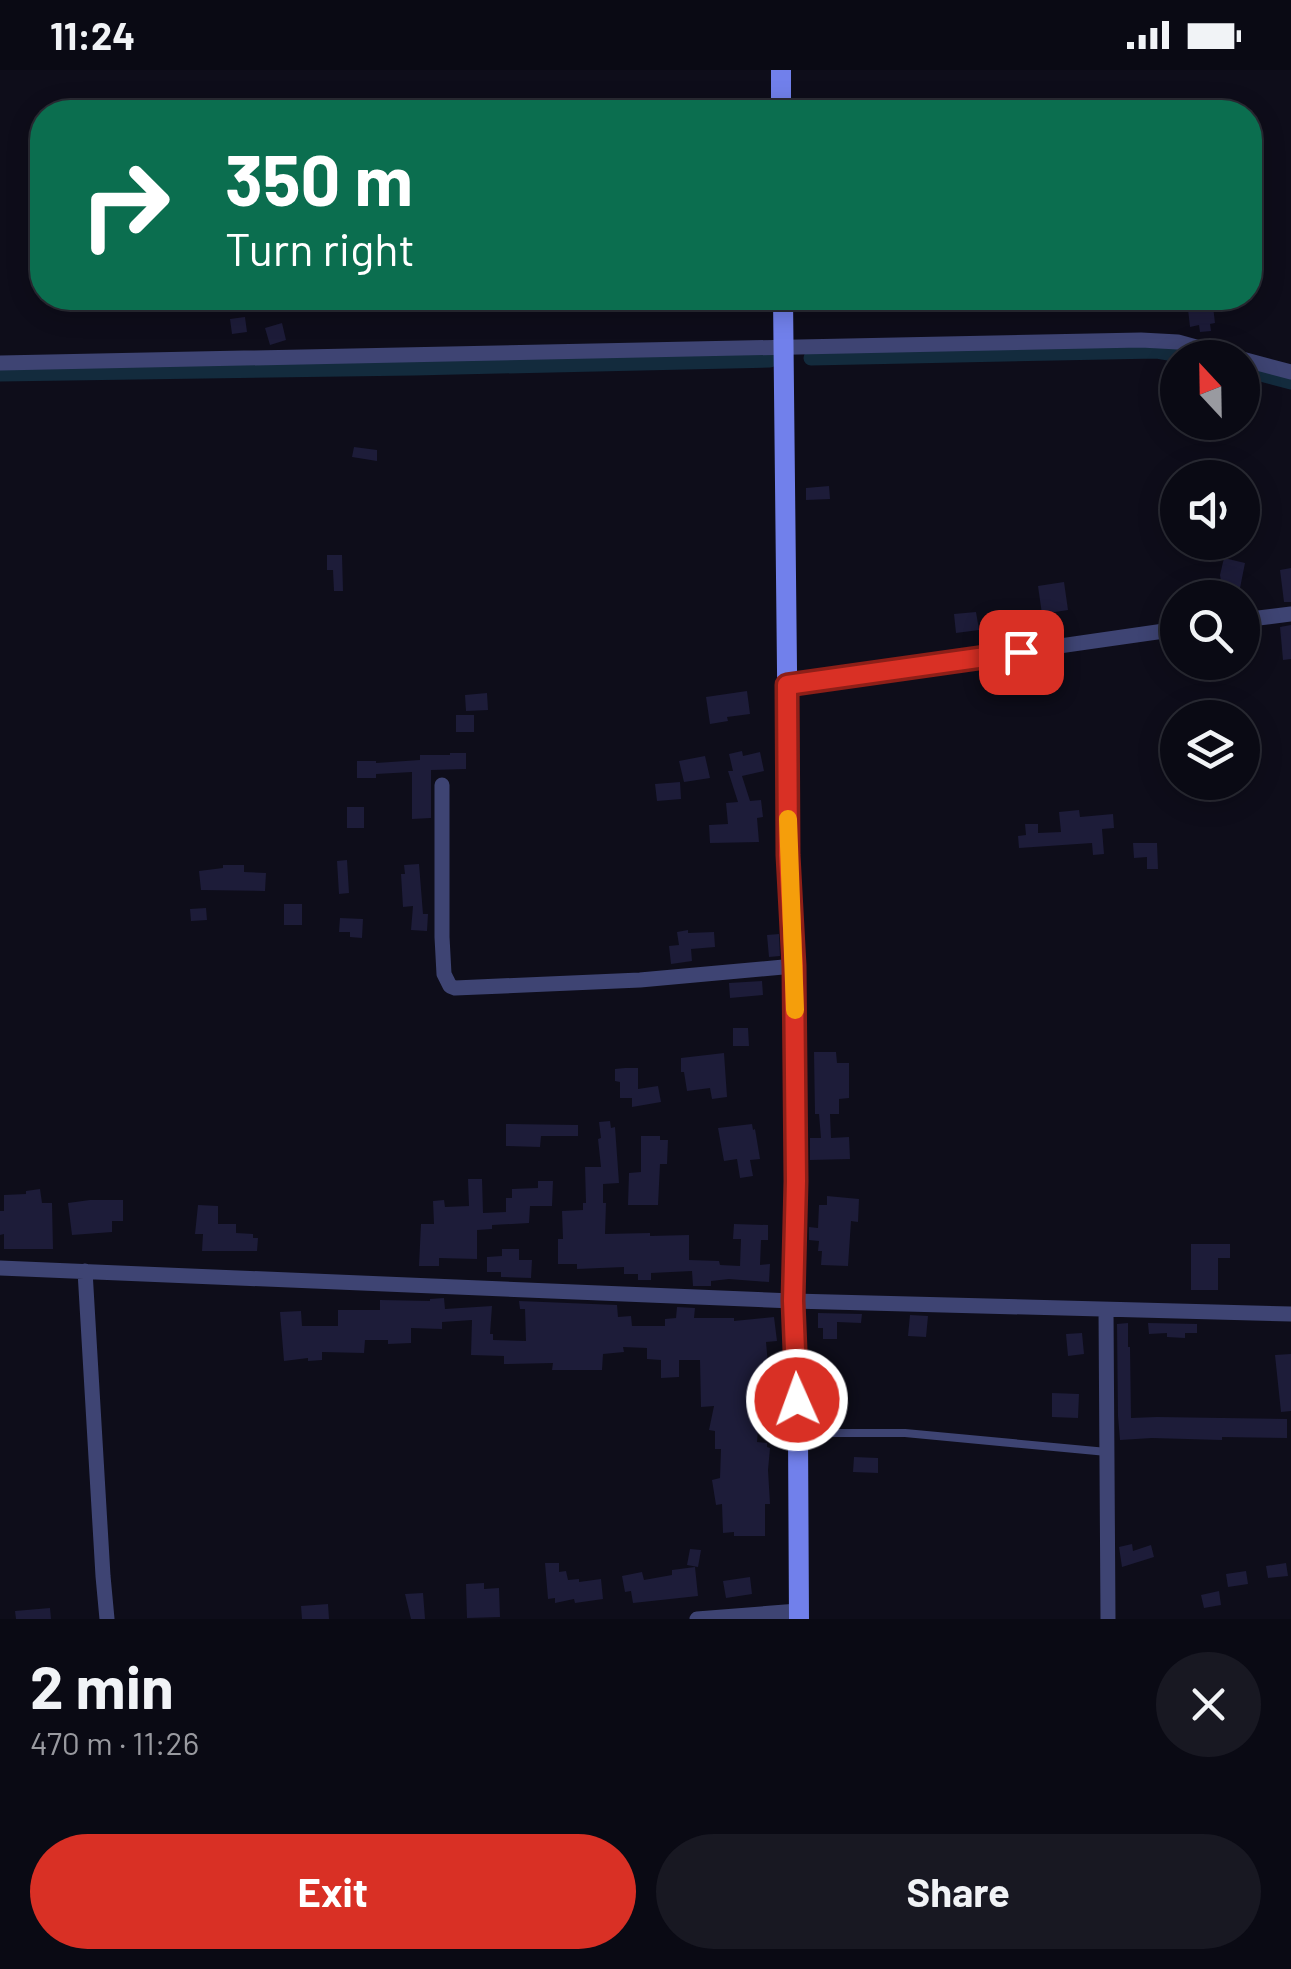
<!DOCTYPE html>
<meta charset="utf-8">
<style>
:root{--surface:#0a0a14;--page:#181822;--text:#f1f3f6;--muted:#999aa0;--line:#2a2b34;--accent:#d93025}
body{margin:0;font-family:Barlow,sans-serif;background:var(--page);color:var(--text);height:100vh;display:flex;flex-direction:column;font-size:38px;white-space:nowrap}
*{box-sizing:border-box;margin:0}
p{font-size:32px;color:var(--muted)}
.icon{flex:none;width:55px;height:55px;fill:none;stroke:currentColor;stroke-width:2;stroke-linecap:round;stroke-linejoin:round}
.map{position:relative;height:1549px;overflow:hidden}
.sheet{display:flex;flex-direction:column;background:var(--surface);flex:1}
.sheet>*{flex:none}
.hud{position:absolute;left:30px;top:30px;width:1232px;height:210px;border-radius:40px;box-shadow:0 5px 25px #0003,0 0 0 2px var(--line);background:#0b6e4f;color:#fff;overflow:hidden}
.needle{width:65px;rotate:338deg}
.controls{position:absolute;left:1160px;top:270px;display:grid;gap:20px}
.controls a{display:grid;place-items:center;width:100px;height:100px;border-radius:50%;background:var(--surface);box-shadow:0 5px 25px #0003,0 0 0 2px var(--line);font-size:50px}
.pin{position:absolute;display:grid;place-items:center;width:85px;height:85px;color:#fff;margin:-42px;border-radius:20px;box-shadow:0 5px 15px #0006}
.me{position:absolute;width:110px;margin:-55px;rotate:358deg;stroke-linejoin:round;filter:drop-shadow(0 0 8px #0008)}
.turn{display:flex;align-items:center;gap:35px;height:210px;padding:0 30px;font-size:45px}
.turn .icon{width:130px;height:130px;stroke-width:2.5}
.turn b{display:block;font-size:70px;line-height:85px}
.round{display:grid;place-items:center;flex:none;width:105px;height:105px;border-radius:52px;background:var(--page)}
.head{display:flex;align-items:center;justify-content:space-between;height:170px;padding:0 30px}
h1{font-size:60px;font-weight:700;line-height:75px}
.primary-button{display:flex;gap:20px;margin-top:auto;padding:20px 30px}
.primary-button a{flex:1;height:115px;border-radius:60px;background:var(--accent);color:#fff;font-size:40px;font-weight:700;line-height:115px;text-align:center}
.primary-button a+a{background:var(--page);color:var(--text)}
.status{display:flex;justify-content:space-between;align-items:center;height:70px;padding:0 50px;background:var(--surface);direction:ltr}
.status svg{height:28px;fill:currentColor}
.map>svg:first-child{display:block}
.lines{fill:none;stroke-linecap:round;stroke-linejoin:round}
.canal{stroke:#132b3d;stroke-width:15}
.building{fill:#1d1c39}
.lane{stroke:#3e4473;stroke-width:8}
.street{stroke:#3e4473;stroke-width:15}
.secondary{stroke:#7180eb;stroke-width:20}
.route-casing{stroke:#8d1f18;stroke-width:25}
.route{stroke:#d93025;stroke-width:18}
.slow{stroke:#f59e0b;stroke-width:18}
</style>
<div class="status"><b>11:24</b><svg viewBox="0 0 49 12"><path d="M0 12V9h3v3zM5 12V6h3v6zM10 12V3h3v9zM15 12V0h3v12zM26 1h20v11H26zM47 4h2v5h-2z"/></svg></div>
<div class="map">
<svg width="1291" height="1549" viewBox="0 0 1291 1549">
<rect width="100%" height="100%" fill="#0e0d1a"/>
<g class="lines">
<path class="canal" d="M811 288 1157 281 1198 288
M1242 299 1291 312
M0 304 414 298 770 290"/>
</g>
<path class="building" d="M1212 228 1215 253 1210 254 1211 261 1200 262 1199 255 1190 257 1187 230Z
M245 247 247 262 232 264 230 249Z
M282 253 286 270 270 275 265 258Z
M354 377 377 380V391L352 387Z
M829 416 830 429 806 430V418Z
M327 485H342L343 521H334L333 500H327Z
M1224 488 1245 493 1238 528H1224L1220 505Z
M1291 498V532H1284L1280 500Z
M1064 512 1068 540 1042 544 1038 516Z
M976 542 979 560 956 563 954 544Z
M1291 555V589L1283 590 1280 557Z
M747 621 750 644 727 647 728 651 710 654 706 627Z
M487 623 488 640 466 641 465 625Z
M456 645H474V662H456Z
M742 681 743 686 760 682 764 701 742 706 750 731 761 730 763 747 757 748 759 772 710 773 709 755 728 754 726 733 738 732 728 701H733L729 684Z
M450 683H466V699L431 700V748L412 749V702L376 704V708H357V691H376V693L420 690V685H450Z
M705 686 710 708 684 712 679 691Z
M680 712 681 729 657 731 655 714Z
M347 737H364V758H347Z
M1079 740 1080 747 1113 744 1114 758 1102 759 1104 784 1093 785 1092 773 1019 778 1018 766 1026 765 1025 754H1038V763L1061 762 1059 742Z
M1133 773H1157L1158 799H1147V787L1134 788Z
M347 790 349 823 339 824 337 791Z
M419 794 423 844H428L427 861 411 860 413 836 403 837 401 804H405L404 795Z
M223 795H244V802L266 803 265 821 201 820 199 801 223 798Z
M284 834H302V855H284Z
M206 838 207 850 191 851 190 839Z
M340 848 363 849 362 868 350 867V862H339Z
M688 860V863L714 862 715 877 691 879 692 891 671 894 669 876 679 875 677 862Z
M779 864 780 886 769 887 767 865Z
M762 911 763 925 730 928 729 913Z
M733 958H748L749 976H733Z
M814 982H836L837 993H849V1028L839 1029V1044H830L831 1068 849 1067 850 1089 810 1090V1068H821L819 1044H815Z
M724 983 727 1027 712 1029 710 1018 687 1021 684 1002H681V988Z
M625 998H638V1019L658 1016 661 1032 632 1037V1028H620V1012L615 1011V999Z
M610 1051 611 1058 615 1057 619 1113 603 1114V1133H606L605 1164 650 1163V1166L689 1165V1190L719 1191 720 1195 740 1196 741 1169H733L734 1154 768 1155V1170H761L760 1195 770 1194 769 1212 729 1209 711 1211V1216H693L692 1201 651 1203V1210H638V1204H624V1197L577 1199V1194H558V1169H563L562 1141 583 1140V1133H586L585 1097H601L598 1069 601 1068 599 1052Z
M506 1054 578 1055V1066H541L540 1077 506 1076Z
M752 1054 753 1060 755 1059 760 1089 750 1090 753 1106 740 1108 737 1089 724 1091 718 1058Z
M641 1066H660V1070H668L667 1094H660L658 1135H628L629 1103 641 1102Z
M468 1109H482L483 1143 506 1142V1128H512V1119L538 1118V1111H553L552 1136H530L529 1153 492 1155V1159L477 1160V1189L439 1188V1196H419L421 1154H434L433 1131 444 1130 445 1137 469 1136Z
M40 1119 42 1133H52L53 1179H4V1164L0 1165V1141H4V1125L26 1124V1121Z
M827 1126 859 1129 858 1152 851 1151 848 1196 821 1195 822 1181H818L819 1171 809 1170V1157L818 1158 819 1135H827Z
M90 1130H123V1151H112V1162L72 1165 68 1133Z
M198 1135 218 1136V1154H236V1163L253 1164V1168H258L257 1181H202L203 1164H195Z
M1191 1174H1230V1188H1218V1220H1191Z
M502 1179H519V1190H532L531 1208 501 1207V1202H487V1187L502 1186Z
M444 1228 445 1239 492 1236 490 1264H493V1270L526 1271 525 1239H520L519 1231 617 1235 618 1247 631 1246 632 1256H665V1249L676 1248 677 1237 695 1238 694 1248H734V1251L774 1247 777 1271 766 1272 769 1305H762L764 1337H760L757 1372 767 1373V1377L770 1378 768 1400 770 1434H765V1466H734V1462L723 1463 722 1434 716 1435 712 1410 720 1408 721 1379H715V1361L709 1360 714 1336 701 1337 700 1290H679V1307L661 1308V1290L647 1289V1278L623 1277 624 1282 603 1284 602 1300H552L553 1293 504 1294V1286L471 1285 472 1250 442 1252V1259L411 1258V1273L388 1274V1270H365L364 1283 322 1282V1290L308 1291V1288L284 1291 280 1242 301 1241 302 1256H338V1240H380V1230L430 1231V1229Z
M818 1243 862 1244 861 1253 837 1252V1269H823V1258H818Z
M910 1245 928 1246 926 1267 908 1266Z
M1128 1253V1277H1130L1131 1348 1157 1347 1287 1349V1368L1222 1367V1370L1152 1368 1120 1370 1118 1346 1117 1254Z
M1148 1253 1197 1254V1263H1185V1268L1167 1267V1263L1149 1264Z
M1082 1263 1084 1284 1068 1286 1066 1264Z
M1291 1284V1341L1281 1342 1275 1285Z
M1052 1323 1079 1324 1078 1348 1052 1347Z
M854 1387 878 1388V1403L853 1402Z
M1132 1474 1133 1481 1151 1475 1154 1487 1122 1497 1119 1477Z
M690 1479 701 1480 698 1497 687 1495Z
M545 1493H559V1502L566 1501 568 1510 579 1509V1512L601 1509 603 1529 575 1533 574 1529 555 1533V1528L548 1529Z
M1286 1493 1288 1506 1268 1508 1266 1496Z
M695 1497 698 1526 633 1533 631 1521 625 1522 622 1506 642 1502 644 1510 672 1505V1500Z
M1246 1501 1248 1514 1228 1517 1226 1504Z
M750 1507 752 1524 726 1528 723 1511Z
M484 1513V1519L499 1518 500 1547 467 1548 466 1514Z
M1219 1521 1221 1535 1204 1538 1201 1525Z
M423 1523 425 1549H411L405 1524Z
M328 1534 329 1549H302L301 1536Z
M50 1538 51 1549H16L15 1541Z"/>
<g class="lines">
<path class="lane" d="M802 1363H905L1107 1382"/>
<path class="street" d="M1242 289 1291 302
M0 293 1141 270 1178 272 1236 288
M1242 550 1291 544
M787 615 1178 559
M442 715V867L444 904 450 916 455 918 640 910 794 896
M0 1198 793 1231 1291 1244
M85 1201 103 1506 107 1549
M1106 1240 1108 1549
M697 1549 798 1541"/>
<path class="secondary" d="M781 0V42
M783 228 789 785 794 896 797 1111 793 1231 798 1362 799 1549"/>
</g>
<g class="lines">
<defs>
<path id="route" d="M797 1330 793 1231 796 1111 794 896 788 785 787 615 1021 582"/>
</defs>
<use href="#route" class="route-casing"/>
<use href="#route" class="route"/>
<path class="slow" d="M788 749 795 940"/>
</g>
</svg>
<div class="controls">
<a><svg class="needle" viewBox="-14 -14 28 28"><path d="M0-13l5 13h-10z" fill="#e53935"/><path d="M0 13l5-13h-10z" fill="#999aa0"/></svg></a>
<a><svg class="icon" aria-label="sound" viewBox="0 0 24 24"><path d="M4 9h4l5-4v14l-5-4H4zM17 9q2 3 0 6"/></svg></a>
<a><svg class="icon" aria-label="search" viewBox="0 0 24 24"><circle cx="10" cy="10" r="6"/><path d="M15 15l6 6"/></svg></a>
<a><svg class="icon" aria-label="layers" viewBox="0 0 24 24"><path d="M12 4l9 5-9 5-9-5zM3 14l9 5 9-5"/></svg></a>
</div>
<div class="pin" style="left:1021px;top:582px;background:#d93025"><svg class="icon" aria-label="arrive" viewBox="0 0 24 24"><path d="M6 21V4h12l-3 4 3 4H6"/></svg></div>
<svg class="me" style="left:797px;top:1330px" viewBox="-20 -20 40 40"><circle r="17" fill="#d93025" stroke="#fff" stroke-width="3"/><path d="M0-11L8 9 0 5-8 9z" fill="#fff"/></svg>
<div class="hud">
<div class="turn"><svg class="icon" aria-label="right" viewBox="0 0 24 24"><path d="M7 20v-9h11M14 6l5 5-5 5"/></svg><div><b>350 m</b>Turn right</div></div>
</div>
</div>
<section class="sheet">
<div class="head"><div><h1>2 min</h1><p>470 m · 11:26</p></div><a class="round"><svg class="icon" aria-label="close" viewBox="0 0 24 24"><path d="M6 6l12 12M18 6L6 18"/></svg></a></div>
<div class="primary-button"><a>Exit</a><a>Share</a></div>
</section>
